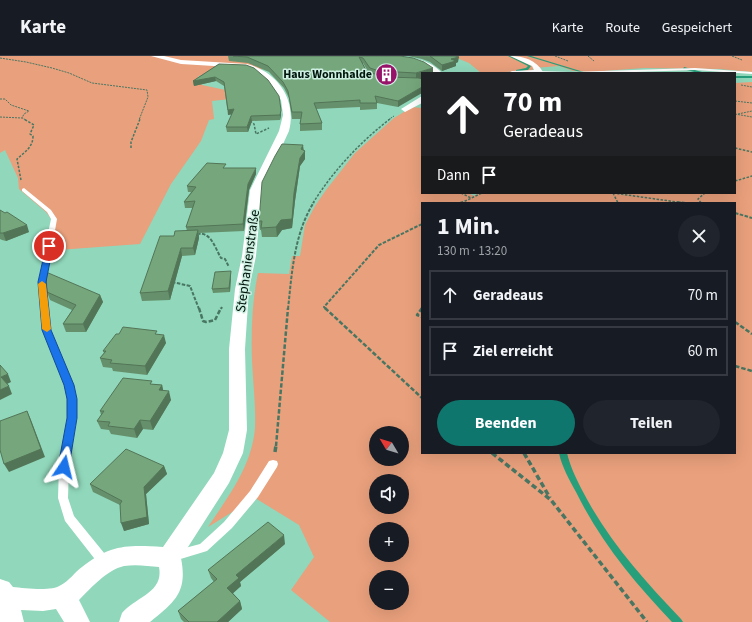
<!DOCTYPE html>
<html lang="de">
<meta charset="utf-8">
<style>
:root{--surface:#171b24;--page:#20242c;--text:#f1f3f6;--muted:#9ea1a6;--line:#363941;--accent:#0f766e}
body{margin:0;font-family:"Source Sans 3",sans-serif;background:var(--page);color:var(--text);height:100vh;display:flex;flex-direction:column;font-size:15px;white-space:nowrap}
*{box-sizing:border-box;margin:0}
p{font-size:13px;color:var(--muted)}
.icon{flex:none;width:22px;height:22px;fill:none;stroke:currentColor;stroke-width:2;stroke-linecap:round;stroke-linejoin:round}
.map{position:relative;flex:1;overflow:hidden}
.side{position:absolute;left:421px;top:146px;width:315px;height:252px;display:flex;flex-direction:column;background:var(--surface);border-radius:0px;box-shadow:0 4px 16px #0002}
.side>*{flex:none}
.guide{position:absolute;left:421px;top:16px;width:315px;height:122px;border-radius:0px;box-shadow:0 4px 16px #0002;background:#202124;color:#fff;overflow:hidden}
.needle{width:26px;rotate:308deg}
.fabs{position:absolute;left:369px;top:370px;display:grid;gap:8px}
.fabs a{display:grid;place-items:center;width:40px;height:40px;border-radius:50%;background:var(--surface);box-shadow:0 4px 16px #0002;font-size:20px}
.pin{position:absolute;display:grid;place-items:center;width:34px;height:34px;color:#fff;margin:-17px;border:2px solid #fff;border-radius:50%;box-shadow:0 1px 4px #0007}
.me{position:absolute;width:44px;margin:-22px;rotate:10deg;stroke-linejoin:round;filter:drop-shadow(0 0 3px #0008)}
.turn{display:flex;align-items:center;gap:14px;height:84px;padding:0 16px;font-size:18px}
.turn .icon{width:52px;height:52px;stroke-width:2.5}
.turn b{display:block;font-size:28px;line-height:34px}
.then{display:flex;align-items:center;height:38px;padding:0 16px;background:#0003;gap:8px;font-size:15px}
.round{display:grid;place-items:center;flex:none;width:42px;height:42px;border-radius:21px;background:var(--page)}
.headline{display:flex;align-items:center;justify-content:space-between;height:68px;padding:0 16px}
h1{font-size:24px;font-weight:700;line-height:30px}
.action{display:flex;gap:8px;margin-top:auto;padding:8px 16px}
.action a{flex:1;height:46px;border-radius:24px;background:var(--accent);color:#fff;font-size:16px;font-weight:700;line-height:46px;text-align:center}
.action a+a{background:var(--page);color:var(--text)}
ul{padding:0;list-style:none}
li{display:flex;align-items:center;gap:12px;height:50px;margin:0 8px 6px;padding:0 8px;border:2px solid var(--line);border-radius:0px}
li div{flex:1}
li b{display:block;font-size:15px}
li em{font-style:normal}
header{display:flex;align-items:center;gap:24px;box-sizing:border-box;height:56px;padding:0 20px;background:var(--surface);border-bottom:1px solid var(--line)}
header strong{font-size:19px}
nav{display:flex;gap:22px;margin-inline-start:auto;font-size:14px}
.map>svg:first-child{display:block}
.green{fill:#e9a07c;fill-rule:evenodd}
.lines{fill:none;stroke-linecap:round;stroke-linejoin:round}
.stream{fill:#279f7b;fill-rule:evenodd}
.path-far4{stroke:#487663;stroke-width:1;stroke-dasharray:2 1;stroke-linecap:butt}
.path-far3{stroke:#487663;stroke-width:1.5;stroke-dasharray:2.5 1.5;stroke-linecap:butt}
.path-far2{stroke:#487663;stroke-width:2;stroke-dasharray:3.5 1.5;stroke-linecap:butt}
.path-far1{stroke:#487663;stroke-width:2.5;stroke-dasharray:4.5 2;stroke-linecap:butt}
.path{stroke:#487663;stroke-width:3.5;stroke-dasharray:5.5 3;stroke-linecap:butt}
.service{fill:#fff;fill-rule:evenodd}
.minor{fill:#fff;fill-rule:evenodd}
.wall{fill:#65906b;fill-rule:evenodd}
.shaded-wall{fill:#537557}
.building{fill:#76a77c;stroke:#537557}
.route{fill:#1a73e8;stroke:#114b97}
.slow{fill:#f59e0b}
.labels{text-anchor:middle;stroke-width:3;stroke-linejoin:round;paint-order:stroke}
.far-poi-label{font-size:12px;font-weight:bold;fill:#00150c;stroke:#cdefe1;text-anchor:end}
.street-label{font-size:14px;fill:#00150c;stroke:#cdefe1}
</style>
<header>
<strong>Karte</strong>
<nav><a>Karte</a><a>Route</a><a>Gespeichert</a></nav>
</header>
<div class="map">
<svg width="752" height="566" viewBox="0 0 752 566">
<rect width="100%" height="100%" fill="#90d7bb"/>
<path class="green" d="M0 0H301L364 7 343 12 276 11 242 16 232 15 198 20 202 29 235 36 239 42 212 45 214 63 209 64 201 85 171 128 140 188 44 195 52 164 46 156 19 133 18 122 5 94 0 97Z
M452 0H752V16L719 13 644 12 590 16 573 15 559 10 534 12 531 15 481 17 469 7Z
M752 26V566H330L291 534 314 501 299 469 255 442 208 471C228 441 252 410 255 372 256 350 253 327 252 305 251 276 252 245 258 217L289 218 292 200H300L305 169 315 150 326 134 355 97 394 62 412 51 422 52V137H470V138L474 140 479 137H735V27ZM422 147H735V397H422ZM376 377H402V403H376ZM376 425H402V451H376ZM376 473H402V499H376ZM376 521H402V547H376Z"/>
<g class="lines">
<path class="stream" d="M508 0H511L531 10 528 14 516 16V14L526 12 528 10Z
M527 0H531L587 17H583Z
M684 11 702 16V17H698L683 13Z
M735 20H752V22H735Z
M559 397H567C570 410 576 422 582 434 607 483 643 523 681 563L683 566H672C634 526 600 485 576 436 569 423 562 411 559 397Z"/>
<path class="path-far4" d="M555 0 568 5
M588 0 594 5
M732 0 742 4
M0 2 26 6 52 12 69 17 92 27 147 34 148 41 139 64
M741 29 752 31
M0 43H5L11 49 29 55 24 58 22 62
M735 45 752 47
M735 58 752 61
M738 58 752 55
M0 61 22 62 26 64
M388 64 394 60"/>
<path class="path-far3" d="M250 65 254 68 256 78 269 72
M131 92V86L140 63
M735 92 752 96
M422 116V120
M21 124 17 103C25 96 33 91 33 80L30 78 34 69 24 63
M735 125 752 120
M461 137 471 142
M613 137 684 147
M613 137 618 147
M313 147C333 115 360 86 390 63
M461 147 482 137
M701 147 698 143 705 137"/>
<path class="path-far2" d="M677 146 686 147
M700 146 701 147
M460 147 463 146
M735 157 752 162
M197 178C211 175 215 192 221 202L225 203 229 211
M172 226 190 230 199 253
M221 253 222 251
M288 253C292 216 294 178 314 146
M326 253 324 251 379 189 422 168"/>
<path class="path-far1" d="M199 252 203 265 206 266 215 264 221 252
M325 252 422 342
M422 252 417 259 422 261
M735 266 752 278
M735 310 752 315
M276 390 288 252"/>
<path class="path" d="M275 396 276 389
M492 397 551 444 647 566
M524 397 550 442"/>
<path class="service" d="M695 12 752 16V18L695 14 605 17 537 16 539 15 570 16Z
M24 132 51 154 57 163 46 226 51 274 73 329 76 343 77 362 69 411 68 442 74 460 109 503 111 507 109 511 105 512 101 511 65 465 58 442 59 411 67 362 68 343 65 329 43 274 38 226 51 163 47 156 22 135V133Z
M273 404 277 405 278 408 277 411 258 441 232 472 207 495 174 505 170 504 168 500 170 496 200 488 224 466 250 435 269 405Z"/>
<path class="minor" d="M151 0H164L181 4 247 8C278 16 297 44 289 75L262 134 256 200 249 233 245 293 247 374 243 397 229 427 181 502C188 537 174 546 150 566H119C120 563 121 560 122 557 135 541 164 537 159 511 148 510 136 508 124 510 107 514 91 532 79 544L90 566H64L56 553 43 555 21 554 24 566H0V523L9 526 13 531C25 532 51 536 61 529 69 525 75 516 82 511 111 488 128 489 163 491L214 417 223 397 229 374V293L235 233 242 200 250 134 279 75 283 59 281 44 270 27 255 15 247 12 181 8Z
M379 0C401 0 427 0 442 17H434L424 10 413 6 383 2Z
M510 0C524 0 536 4 543 16L508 17 512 15 534 14 532 10Z
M422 40V47L405 56 401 53Z"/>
</g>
<path class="wall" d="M228 0 413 2 419 23 398 51 377 47V53L360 54V51L316 53 322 67V74L300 75V68L301 63H292L289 42 284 32 269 16 248 7 229 5ZM362 7H363L369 17 367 16Z
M408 0H455L458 6 456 7V10L442 15 430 6 422 3Z
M219 8 281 59 280 64 252 65 248 76H227L226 71 232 58 228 59 224 30 216 25 194 30 193 25Z
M304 94 305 95V103L300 110 295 145 292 172 282 174 277 181H262L261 174H260L259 165Z
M226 112 256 118 249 134 244 175 199 177V182L195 199 182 200 170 244 142 245 140 237 174 180 187 175 186 171 193 152H185L184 146 191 136H188L187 130Z
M0 154 29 176 6 185 2 184 0 183Z
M231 219 230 236 213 237 212 233Z
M47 236 100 239 103 246 86 276H66L63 268 72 254 50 244Z
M158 278 166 287 147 319 113 315 112 312 103 311 100 302 104 297 103 295Z
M153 328 162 329 163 334 171 344 153 374 143 373 137 382 111 378 109 374 101 373 97 365 101 359 100 355Z
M164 410 167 418 146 438 149 468 124 475 120 449 93 436 90 428Z
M285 488 240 526 241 530 233 537 240 545 242 553 228 566H184L181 563 178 555 214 526 211 522 208 514Z"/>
<path class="shaded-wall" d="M459 1 458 6 456 7V10L442 15V9L451 3Z
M433 12V17H422V22L416 24V17Z
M215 21 216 25 194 30 193 25Z
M422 31V37L398 51V45Z
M234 53V58L228 59V54Z
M281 54V59L280 64V59Z
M251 60 252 65 248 76 247 71Z
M303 89 304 96 305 95V103L300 110 295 145 292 172 282 174 277 181 276 171 294 137 300 102 301 93Z
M256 112V118L249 134 244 175 243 168 248 128Z
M27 169 29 176 6 185 3 177Z
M198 174 199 182 195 199 193 192Z
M181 192 182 200 170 244 168 235Z
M231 215V219L230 236 229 232Z
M100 239 103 246 86 276 83 268Z
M164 279 166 287 147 319 145 310Z
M8 318 11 326 5 329 1 321Z
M162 329 164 338 159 334Z
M9 330 12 338 0 344V334Z
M169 335 171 344 153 374 150 365Z
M27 355 31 364 45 401 9 416 4 408Z
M140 364 143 373 137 382 134 373Z
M164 410 167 418 146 438 149 468 124 475 121 467 144 431Z
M284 479 285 488 240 526 241 530 230 540 227 532 236 519Z
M240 545 242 553 228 566H217Z"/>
<path class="building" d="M233 0H400L413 2 424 6 433 12 416 17 379 15 370 12 363 2 359 1 367 16 387 21 419 22 422 23V31L398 45 375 40 377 47H360V44L314 47 322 67 300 68 302 56H292L288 35 283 26 268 10 247 1Z
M430 0H455L459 1 451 3 456 5 442 9Z
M219 8 246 9 254 12 268 24 279 40 281 54 280 59 251 60 247 71H226L234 53 228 54 224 26 215 21 193 25Z
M282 88 303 89 301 93 305 95 300 102 294 137 292 163 281 164 276 171 261 172 262 165H259L262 126 275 100Z
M207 107 226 108 223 112H256L248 128 243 168 186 171 195 145 184 146 196 131 187 130Z
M0 154 5 157 7 156 27 169 3 177H0Z
M198 174 193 192H181L168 235 140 237 160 180H174L175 175Z
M231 215 229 232 212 233 215 216Z
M46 216 100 239 83 268H63L76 249 47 236Z
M123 271 157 275 155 278 164 279 145 310 110 307 112 304 100 302 106 295H103L116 278H119Z
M0 309 8 318 1 321 9 330 0 334Z
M123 322 152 325 150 328 162 329 159 334 169 335 150 365 140 364 134 373 108 370 110 366 97 365 104 355H100Z
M27 355 41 393 4 408 0 394V365Z
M126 393 164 410 144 431 147 461 121 467 120 448 122 445 90 428Z
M268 466 284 479 236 519 239 522 227 532 240 545 217 566H189L178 555 217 523 208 514Z"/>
<path class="route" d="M49 187 53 190 46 226 51 274 74 329 77 343V362L69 411 68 414 64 415 60 414 58 411 67 362V343L64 329 42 274 38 226 46 190Z"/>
<path class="slow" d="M42 225 46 228 51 273 47 276 42 273 38 228Z"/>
<defs>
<symbol id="building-disc" viewBox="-11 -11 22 22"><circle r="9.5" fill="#971369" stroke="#cdefe1"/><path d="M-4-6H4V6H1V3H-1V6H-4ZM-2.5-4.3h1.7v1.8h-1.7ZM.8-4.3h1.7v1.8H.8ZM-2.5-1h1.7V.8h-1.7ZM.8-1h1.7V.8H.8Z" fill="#fff"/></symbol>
</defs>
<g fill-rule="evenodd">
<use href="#building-disc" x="374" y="6" width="25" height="25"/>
</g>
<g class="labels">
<g class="far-poi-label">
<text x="372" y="22">Haus Wonnhalde</text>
</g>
<g class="street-label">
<text transform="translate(247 205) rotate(-82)" y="5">Stephanienstraße</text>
</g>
</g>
</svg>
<div class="fabs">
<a><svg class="needle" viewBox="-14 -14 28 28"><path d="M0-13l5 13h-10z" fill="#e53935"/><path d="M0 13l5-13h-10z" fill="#9ea1a6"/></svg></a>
<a><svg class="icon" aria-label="sound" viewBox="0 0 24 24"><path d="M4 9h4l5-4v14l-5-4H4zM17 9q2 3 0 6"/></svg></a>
<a>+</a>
<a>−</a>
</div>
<div class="pin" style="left:49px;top:190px;background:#d93025"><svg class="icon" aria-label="arrive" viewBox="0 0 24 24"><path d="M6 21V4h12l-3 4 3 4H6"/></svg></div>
<svg class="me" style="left:64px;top:411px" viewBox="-20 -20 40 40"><path d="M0-17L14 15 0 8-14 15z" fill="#1a73e8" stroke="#fff" stroke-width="4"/></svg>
<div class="guide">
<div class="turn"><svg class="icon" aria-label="ahead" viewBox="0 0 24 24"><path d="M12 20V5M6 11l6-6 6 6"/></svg><div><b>70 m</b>Geradeaus</div></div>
<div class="then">Dann<svg class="icon" aria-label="arrive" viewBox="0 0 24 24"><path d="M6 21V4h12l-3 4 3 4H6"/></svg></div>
</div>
<section class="side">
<div class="headline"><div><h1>1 Min.</h1><p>130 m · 13:20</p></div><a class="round"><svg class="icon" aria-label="close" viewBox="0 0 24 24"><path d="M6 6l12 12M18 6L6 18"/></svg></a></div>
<ul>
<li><svg class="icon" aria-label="ahead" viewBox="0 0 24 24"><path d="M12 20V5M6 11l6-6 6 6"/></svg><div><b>Geradeaus</b></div><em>70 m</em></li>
<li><svg class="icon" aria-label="arrive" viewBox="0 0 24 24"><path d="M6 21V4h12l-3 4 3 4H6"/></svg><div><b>Ziel erreicht</b></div><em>60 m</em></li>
</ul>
<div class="action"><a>Beenden</a><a>Teilen</a></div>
</section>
</div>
